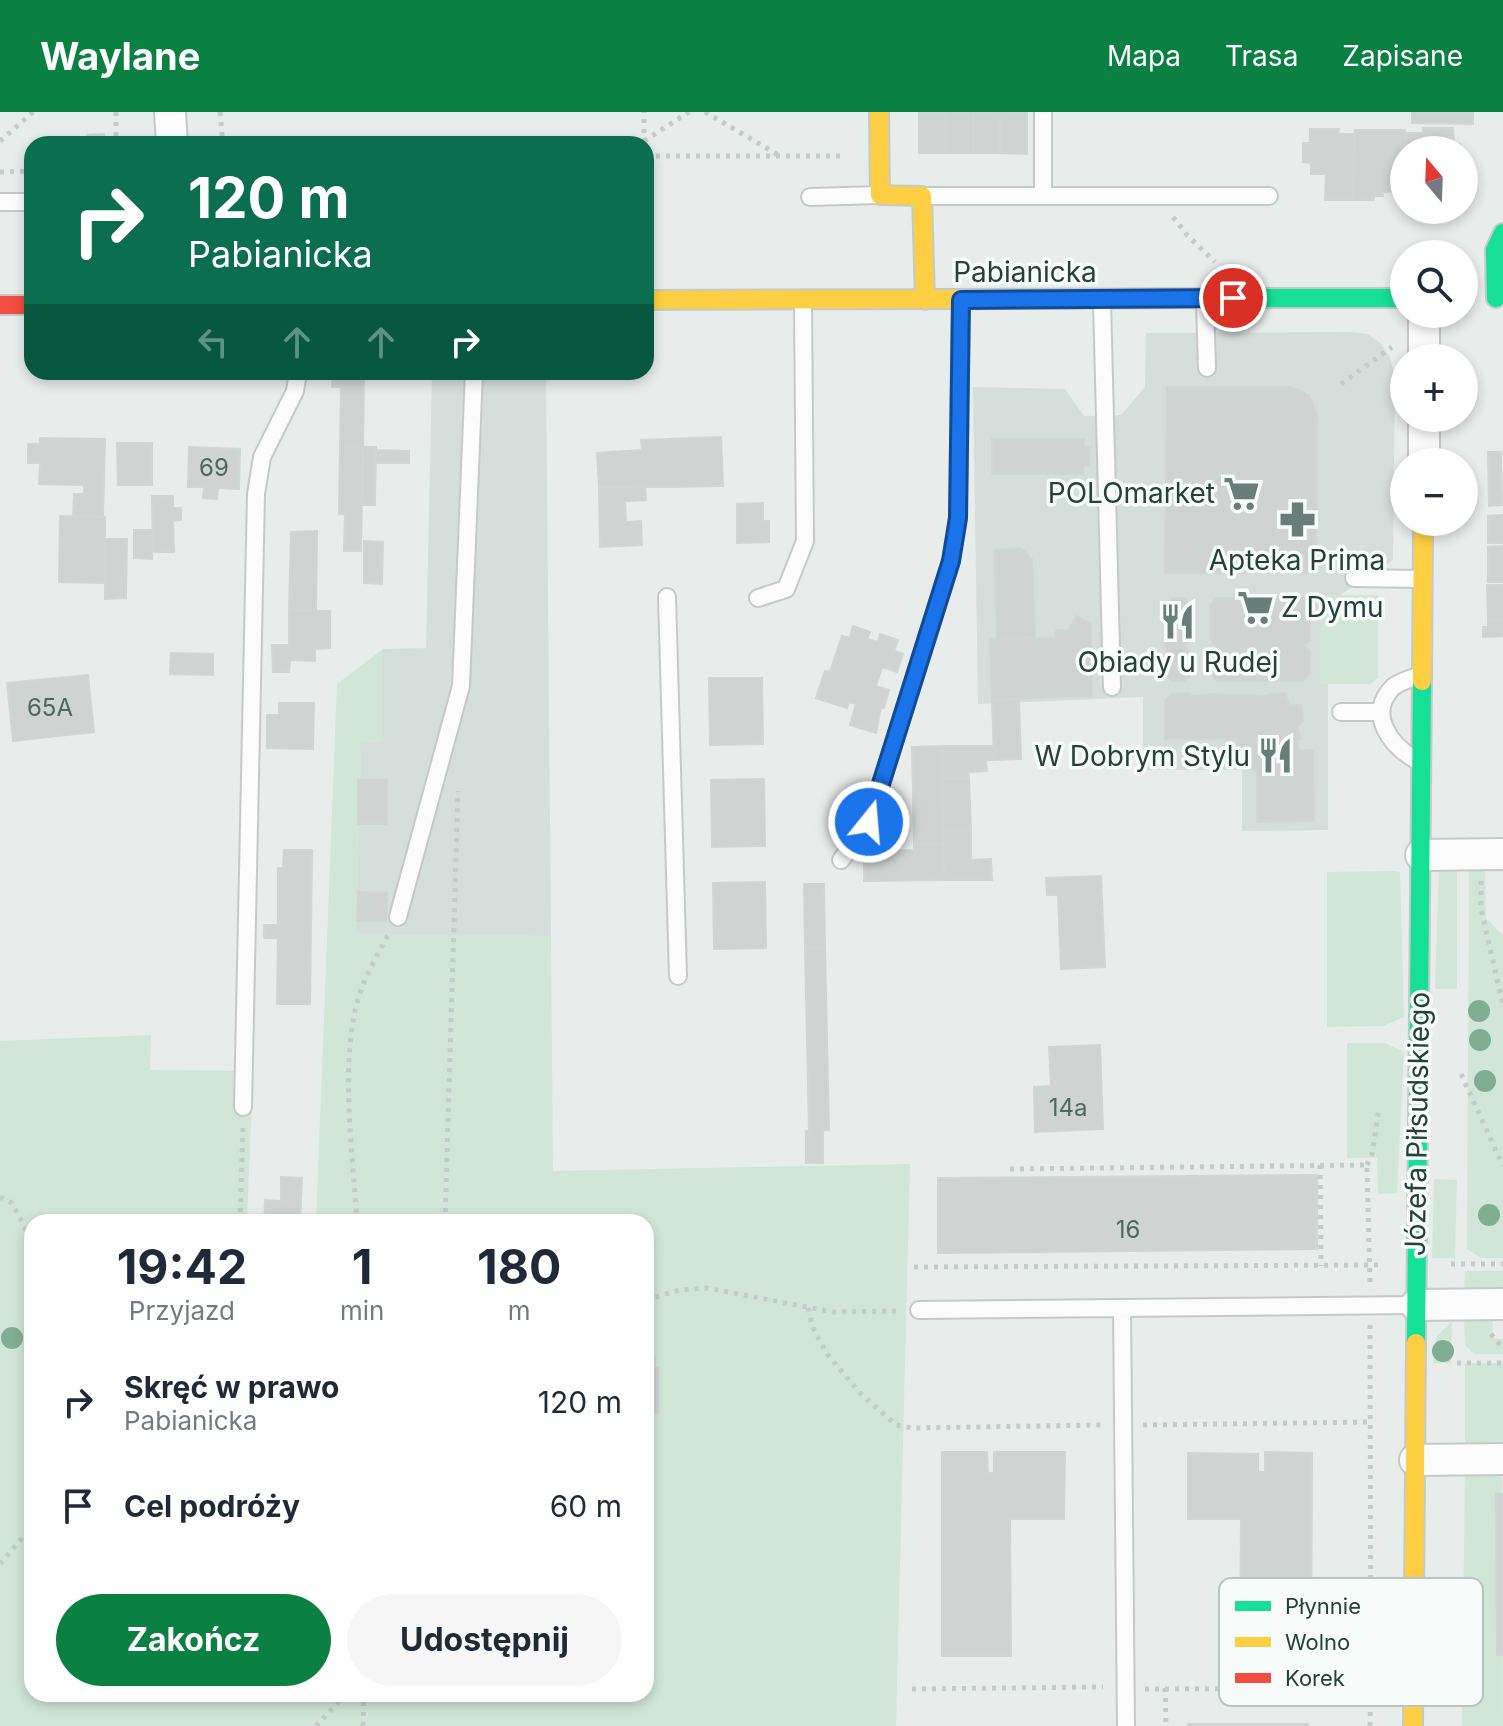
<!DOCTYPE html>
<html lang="pl">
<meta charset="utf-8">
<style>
:root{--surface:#fff;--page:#f6f6f7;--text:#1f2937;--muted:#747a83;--accent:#0b8043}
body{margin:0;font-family:Inter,sans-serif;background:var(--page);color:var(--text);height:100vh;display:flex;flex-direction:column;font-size:30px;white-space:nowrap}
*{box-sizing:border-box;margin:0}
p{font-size:26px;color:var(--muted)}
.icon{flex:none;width:44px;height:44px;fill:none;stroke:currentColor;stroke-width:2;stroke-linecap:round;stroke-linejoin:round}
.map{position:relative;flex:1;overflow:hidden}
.sheet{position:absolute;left:24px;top:1102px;width:630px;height:488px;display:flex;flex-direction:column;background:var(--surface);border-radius:24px;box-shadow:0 4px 12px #0003}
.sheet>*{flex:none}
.guide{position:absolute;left:24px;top:24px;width:630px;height:244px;border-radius:24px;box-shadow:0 4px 12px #0003;background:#0b6e4f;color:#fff;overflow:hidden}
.needle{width:52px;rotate:341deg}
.fabs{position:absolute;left:1390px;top:24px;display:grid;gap:16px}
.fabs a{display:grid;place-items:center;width:88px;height:88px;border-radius:50%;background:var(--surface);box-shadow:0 4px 12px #0003;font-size:40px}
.pin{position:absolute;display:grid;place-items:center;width:68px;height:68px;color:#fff;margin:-34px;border:4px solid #fff;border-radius:50%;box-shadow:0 2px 8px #0007}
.me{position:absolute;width:88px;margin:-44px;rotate:17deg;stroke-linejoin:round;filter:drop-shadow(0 0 6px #0008)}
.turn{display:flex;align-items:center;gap:28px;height:168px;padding:0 32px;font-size:36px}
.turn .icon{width:104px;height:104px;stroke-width:2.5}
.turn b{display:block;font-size:56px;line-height:68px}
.lanes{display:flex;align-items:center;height:76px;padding:0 32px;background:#0003;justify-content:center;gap:40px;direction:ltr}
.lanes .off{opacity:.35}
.eta{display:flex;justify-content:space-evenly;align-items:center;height:136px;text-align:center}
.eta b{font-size:48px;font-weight:700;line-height:56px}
.primary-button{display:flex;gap:16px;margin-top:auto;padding:16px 32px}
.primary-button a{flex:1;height:92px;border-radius:48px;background:var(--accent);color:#fff;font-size:32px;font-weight:700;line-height:92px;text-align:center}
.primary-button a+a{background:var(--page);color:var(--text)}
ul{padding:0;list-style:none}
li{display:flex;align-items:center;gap:24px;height:104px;padding:0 32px}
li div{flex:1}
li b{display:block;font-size:30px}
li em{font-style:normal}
header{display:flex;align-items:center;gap:48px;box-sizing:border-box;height:112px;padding:0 40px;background:var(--accent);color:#fff}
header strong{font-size:38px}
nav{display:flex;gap:44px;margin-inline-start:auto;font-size:28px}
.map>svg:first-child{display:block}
.built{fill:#d6dedb}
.green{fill:#d1e6d8}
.building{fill:#cfd4d2;stroke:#d1d6d4;stroke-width:2}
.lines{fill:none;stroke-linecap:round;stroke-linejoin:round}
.lane-casing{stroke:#c5cac8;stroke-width:20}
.street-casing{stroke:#c5cac8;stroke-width:34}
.fast-casing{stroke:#c3cbc8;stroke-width:22}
.slow-casing{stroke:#c3cbc8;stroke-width:22}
.jam-casing{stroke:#c3cbc8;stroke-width:22}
.path{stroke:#c3ccca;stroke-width:5;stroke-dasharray:4 6;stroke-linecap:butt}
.lane{stroke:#fcfcfc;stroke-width:16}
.street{stroke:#fcfcfc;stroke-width:30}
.fast{stroke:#16e098;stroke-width:18}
.slow{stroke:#ffcf43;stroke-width:18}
.jam{stroke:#f24e42;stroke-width:18}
.tree{fill:#81ae93}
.route-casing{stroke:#114b97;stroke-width:20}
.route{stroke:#1a73e8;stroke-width:14}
.labels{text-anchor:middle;stroke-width:7;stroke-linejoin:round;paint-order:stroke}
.number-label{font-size:24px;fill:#506761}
.street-label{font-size:28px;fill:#24423a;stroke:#f7fbf9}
.poi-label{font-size:28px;fill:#24423a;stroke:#f7fbf9;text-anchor:end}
.key{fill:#f7fbf9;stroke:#b8c4c0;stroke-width:2}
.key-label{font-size:22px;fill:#24423a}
</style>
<header>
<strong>Waylane</strong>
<nav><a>Mapa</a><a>Trasa</a><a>Zapisane</a></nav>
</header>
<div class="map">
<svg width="1503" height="1614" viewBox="0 0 1503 1614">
<rect width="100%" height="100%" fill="#e8edeb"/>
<path class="built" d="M1351 220 1368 222 1380 231 1390 245 1395 265 1393 448 1328 491V718L1242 719V658H1143V585L978 592 973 275 1065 277 1084 304 1121 303 1145 275 1146 221Z
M432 260H546L551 824 356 823 361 630 383 629V537L426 536Z"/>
<path class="green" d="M1328 483H1378V566L1371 572H1320V494Z
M383 537V629L361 631 356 822 551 824 553 1059 910 1052 896 1614H0V929L151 923 150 958 253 959 247 1110H32V1582H646V1110H316L337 572Z
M1457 748V877H1435L1439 754Z
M1485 752 1486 806 1503 823V1146H1481L1467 1137 1469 756Z
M1394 759 1400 760 1404 905 1383 914 1327 915V760Z
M1347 931H1385L1404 940 1397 1081 1378 1082 1377 1046H1347Z
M1434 1067 1457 1068 1455 1146H1432Z
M1465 1159H1503V1178H1464Z
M1464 1207H1493L1492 1226 1503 1227V1242H1474L1465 1233Z
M1452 1209 1451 1251H1433L1437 1224Z
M1465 1251H1503V1336H1465Z
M1502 1351 1503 1614H1462L1465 1352Z"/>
<path class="building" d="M919 0H946V41H919Z
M946 0H973V41H946Z
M973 0H1000V41H973Z
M1000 0H1027V42L1000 41Z
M1412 0H1473V12L1412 11Z
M1423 16H1453L1454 32H1460V38H1406L1405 21H1423Z
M1310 17H1339L1338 22H1354L1353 88H1325L1326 62H1311V51L1303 50V31H1310Z
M1355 18H1405L1404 79 1382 80 1383 84H1374V88H1353Z
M104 22V32H88L87 23Z
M333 262 364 263 363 335 340 334 341 275H332Z
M1167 275H1291L1309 283 1317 302 1316 461H1165Z
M721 325 723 374 669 375 668 327Z
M40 326 105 327 103 405 73 404 74 382H84V373L39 372 40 351H28V332H40Z
M668 327 669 375H599L597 341 642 338 641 328Z
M992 327H1020V362H992Z
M1020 327H1084V335H1089V354H1084L1083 362H1020Z
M117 331H152V373H118Z
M340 334 363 335 361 439H344L345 402H339Z
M189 335 240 337 239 377 218 376 217 387 203 386 204 375H188Z
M363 335H376L375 393H362Z
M376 338 409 339V351H376Z
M1488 340H1501L1502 393 1489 394Z
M645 374 646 388 625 389 626 410 641 409 642 433 600 435 599 375Z
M152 384H173V396H181V408L173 409 174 440H153Z
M763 391V409H769V430L737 431V392Z
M1503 403V431H1488V404Z
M60 404 105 405V471L59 470Z
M134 418H153L152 447 134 446Z
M317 419 316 498H289L291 420Z
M105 427H127L126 486 105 487Z
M364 429 383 430 382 472 364 471Z
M1503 434V470H1488V435Z
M1021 436 1032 447 1035 525 997 527 994 438Z
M1487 473H1503V508H1488Z
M1172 486H1184L1191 493 1190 528 1184 534 1190 539 1191 563 1184 569H1172L1165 563 1166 493Z
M1217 486H1303L1310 493V528L1304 534 1310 539V562L1303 569H1217L1211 562V540L1217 534 1211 528 1210 493Z
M289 498 330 499V536L315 537V549L290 548 289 560H273L272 533H289Z
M1076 504 1091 512 1092 584 992 588 990 527 1056 526V518H1069Z
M1488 508H1503V524L1483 525V515H1488Z
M853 514 870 520 867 527 878 530 880 522 898 528 894 539 903 542 897 560 882 555 876 574 889 578 884 596 881 595 876 621 850 613 856 592 849 590 847 596 816 586 825 559 830 560 842 524 850 526Z
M171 541 213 542V563L170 562Z
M88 563 94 620 13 629 7 571Z
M709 566H762L763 632 710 633Z
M1189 581 1192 584 1212 582 1268 584 1271 581H1285L1289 593H1302L1303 610 1297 614 1301 627H1298V638H1313L1314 709 1257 710V659L1249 657 1241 651 1237 642V627H1165V589L1172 582Z
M1019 587 1021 647 994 648 992 588Z
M279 591H314L313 637 267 636V603H279Z
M942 634H994V648H986L987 659 968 660 969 666 942 667Z
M942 634 943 731 914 732 912 635Z
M969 666 971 718 943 719 942 667Z
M764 667 765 734 712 735 711 668Z
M358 668H387V712H358Z
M971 718V748L991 747 992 768H944L943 719Z
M943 731 944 768 864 769V739L914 738V732Z
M284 738H312L310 892H277L278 826H264V813H278V756H283Z
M1101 764 1105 855 1061 857 1058 783H1047L1046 766Z
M765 770 766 836 714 837 713 771Z
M804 772H824L825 836 805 837Z
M358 780 387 781 386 809H357Z
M825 836 829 1018H823V1051H806V1019H809L805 837Z
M1100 933 1103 1017 1035 1020 1034 975 1051 974 1049 935Z
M1317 1063V1137L938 1141V1066Z
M281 1065 302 1066 300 1110H264L265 1088 281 1089Z
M646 1245H655L654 1256H658V1301H650V1320H646Z
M942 1340H987L988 1361H994V1340H1065L1064 1407H1010L1011 1544H942Z
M1265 1340 1312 1341 1311 1545H1240L1241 1407H1188V1341L1258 1342V1360H1265Z
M1496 1382H1503V1543H1497Z
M1188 1612H1308V1614H1188Z"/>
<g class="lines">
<defs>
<path id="lane" d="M1043 83V0
M923 84H1269
M810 85 879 83
M0 90H32
M1102 190 1112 575
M1205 190 1207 256
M1354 466 1421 467
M667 485 678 864
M758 486 786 477 805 429 803 189
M1341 600H1381
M1416 648C1391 634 1366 602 1393 575 1399 570 1410 567 1417 564
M841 748 869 710 951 449 958 406 961 188
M398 805 461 574 474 260
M243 995 256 382 262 345 295 279 298 260
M1122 1196 1126 1614
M919 1198 1415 1193"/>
<path id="street" d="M170 0 172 32
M1424 202V246
M1424 350V306
M1421 743 1503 742
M1416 1193 1503 1192
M1415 1348 1503 1347"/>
<path id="fast" d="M1253 186H1404
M1496 186 1495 138 1503 121
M1416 1231 1422 569"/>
<path id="slow" d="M879 0 880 83 922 84 925 188
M646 188 1253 186
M1422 569 1423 410
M1413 1614 1416 1231"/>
<path id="jam" d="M0 193H32"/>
</defs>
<use href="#lane" class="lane-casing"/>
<use href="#street" class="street-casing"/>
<use href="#fast" class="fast-casing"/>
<use href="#slow" class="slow-casing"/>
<use href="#jam" class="jam-casing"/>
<path class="path" d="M116 0V32
M220 0 223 32
M705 0 780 44
M0 29 33 0
M644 29 689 0
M644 31V0
M646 44H843
M0 60 32 59
M1173 105 1187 123 1215 150
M1341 272 1392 235
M1481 769V797L1503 893
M1461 962 1503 1054
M1320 1053 1321 1154
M1367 1053 1372 1042 1379 996
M1010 1057 1367 1053 1370 1171
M0 1085 12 1091 32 1130
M240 1110 243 1015
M357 1110C353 1041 338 943 361 878 368 859 379 840 388 823
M445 1110 458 679
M1451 1152H1503
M914 1155 1381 1153
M646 1188 679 1178 707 1176 833 1200 897 1199
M808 1196 813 1216 827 1242 860 1281 896 1313 913 1316 1101 1313
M1370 1213 1371 1576
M1491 1222 1503 1236
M1457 1251H1503
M1143 1313 1370 1310
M0 1452 32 1414
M1165 1576 1166 1614
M912 1577 1103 1575
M1145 1577 1371 1576 1370 1614
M316 1614 346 1582
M363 1614 364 1582"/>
<use href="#lane" class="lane"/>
<use href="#street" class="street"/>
<use href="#fast" class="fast"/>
<use href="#slow" class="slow"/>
<use href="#jam" class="jam"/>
</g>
<g class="tree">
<circle cx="1479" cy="899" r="11"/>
<circle cx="1480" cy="928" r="11"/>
<circle cx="1485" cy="969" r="11"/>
<circle cx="1489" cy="1103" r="11"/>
<circle cx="12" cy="1226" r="11"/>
<circle cx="1443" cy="1239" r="11"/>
</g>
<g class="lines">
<defs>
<path id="route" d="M869 710 951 449 958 406 961 188 1233 186"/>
</defs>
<use href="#route" class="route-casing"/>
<use href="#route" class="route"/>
</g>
<defs>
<symbol id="supermarket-bare" viewBox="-9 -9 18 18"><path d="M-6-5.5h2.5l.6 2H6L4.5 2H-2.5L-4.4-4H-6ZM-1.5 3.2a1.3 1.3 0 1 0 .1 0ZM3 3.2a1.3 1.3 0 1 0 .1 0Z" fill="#697e78" stroke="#f7fbf9" stroke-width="2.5" paint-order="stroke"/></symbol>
<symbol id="pharmacy-bare" viewBox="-9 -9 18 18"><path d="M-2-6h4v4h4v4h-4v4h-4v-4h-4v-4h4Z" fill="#697e78" stroke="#f7fbf9" stroke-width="2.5" paint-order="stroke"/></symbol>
<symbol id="restaurant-bare" viewBox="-9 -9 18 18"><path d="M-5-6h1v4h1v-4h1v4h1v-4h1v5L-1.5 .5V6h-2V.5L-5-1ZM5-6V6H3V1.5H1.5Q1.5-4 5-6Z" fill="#697e78" stroke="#f7fbf9" stroke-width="2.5" paint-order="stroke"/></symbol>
</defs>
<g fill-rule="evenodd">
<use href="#supermarket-bare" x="1216" y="356" width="51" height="51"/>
<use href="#pharmacy-bare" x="1272" y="382" width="51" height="51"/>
<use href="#supermarket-bare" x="1230" y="470" width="51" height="51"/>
<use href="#restaurant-bare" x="1152" y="484" width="51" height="51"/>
<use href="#restaurant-bare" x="1250" y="618" width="51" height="51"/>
</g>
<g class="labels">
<g class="number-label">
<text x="214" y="364">69</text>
<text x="50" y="604">65A</text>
<text x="1068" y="1004">14a</text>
<text x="1128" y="1126">16</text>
</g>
<g class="street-label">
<text x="1025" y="170">Pabianicka</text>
<text transform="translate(1417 1012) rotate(-89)" y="10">Józefa Piłsudskiego</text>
</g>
<g class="poi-label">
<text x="1215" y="391">POLOmarket</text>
<text x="1297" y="458" text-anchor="middle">Apteka Prima</text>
<text x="1281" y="505" text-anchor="start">Z Dymu</text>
<text x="1178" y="560" text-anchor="middle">Obiady u Rudej</text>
<text x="1250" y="654">W Dobrym Stylu</text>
</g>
</g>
<rect x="1219" y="1466" width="264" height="128" rx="12" class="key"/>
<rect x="1235" y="1489" width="36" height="10" fill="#16e098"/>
<rect x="1235" y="1525" width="36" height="10" fill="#ffcf43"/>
<rect x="1235" y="1561" width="36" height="10" fill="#f24e42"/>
<g class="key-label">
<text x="1285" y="1502">Płynnie</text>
<text x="1285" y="1538">Wolno</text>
<text x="1285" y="1574">Korek</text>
</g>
</svg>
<div class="fabs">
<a><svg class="needle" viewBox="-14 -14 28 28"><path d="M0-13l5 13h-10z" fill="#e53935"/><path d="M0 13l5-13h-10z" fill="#747a83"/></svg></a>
<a><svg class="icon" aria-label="search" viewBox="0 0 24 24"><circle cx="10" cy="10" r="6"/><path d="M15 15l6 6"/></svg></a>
<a>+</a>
<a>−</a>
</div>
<div class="pin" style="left:1233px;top:186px;background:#d93025"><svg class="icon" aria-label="arrive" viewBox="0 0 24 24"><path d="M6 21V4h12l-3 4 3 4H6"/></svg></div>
<svg class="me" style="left:869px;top:710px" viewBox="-20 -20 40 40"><circle r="17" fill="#1a73e8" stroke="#fff" stroke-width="3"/><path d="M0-11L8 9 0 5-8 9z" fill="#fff"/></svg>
<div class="guide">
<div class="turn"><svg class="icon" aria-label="right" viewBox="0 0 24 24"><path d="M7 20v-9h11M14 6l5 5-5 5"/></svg><div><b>120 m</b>Pabianicka</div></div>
<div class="lanes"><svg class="icon off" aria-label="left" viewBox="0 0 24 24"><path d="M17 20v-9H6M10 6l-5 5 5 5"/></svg><svg class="icon off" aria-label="ahead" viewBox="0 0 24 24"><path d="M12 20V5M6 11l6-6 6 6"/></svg><svg class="icon off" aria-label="ahead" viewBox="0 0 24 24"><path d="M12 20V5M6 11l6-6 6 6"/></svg><svg class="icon" aria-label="right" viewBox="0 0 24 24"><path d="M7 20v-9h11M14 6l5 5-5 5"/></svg></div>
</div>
<section class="sheet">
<div class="eta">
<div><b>19:42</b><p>Przyjazd</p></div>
<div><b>1</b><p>min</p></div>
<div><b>180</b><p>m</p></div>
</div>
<ul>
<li><svg class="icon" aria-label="right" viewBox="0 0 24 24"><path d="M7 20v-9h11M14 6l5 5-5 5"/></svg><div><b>Skręć w prawo</b><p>Pabianicka</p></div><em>120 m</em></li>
<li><svg class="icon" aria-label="arrive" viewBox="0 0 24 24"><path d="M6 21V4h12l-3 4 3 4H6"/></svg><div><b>Cel podróży</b></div><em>60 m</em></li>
</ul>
<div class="primary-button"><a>Zakończ</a><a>Udostępnij</a></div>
</section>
</div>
